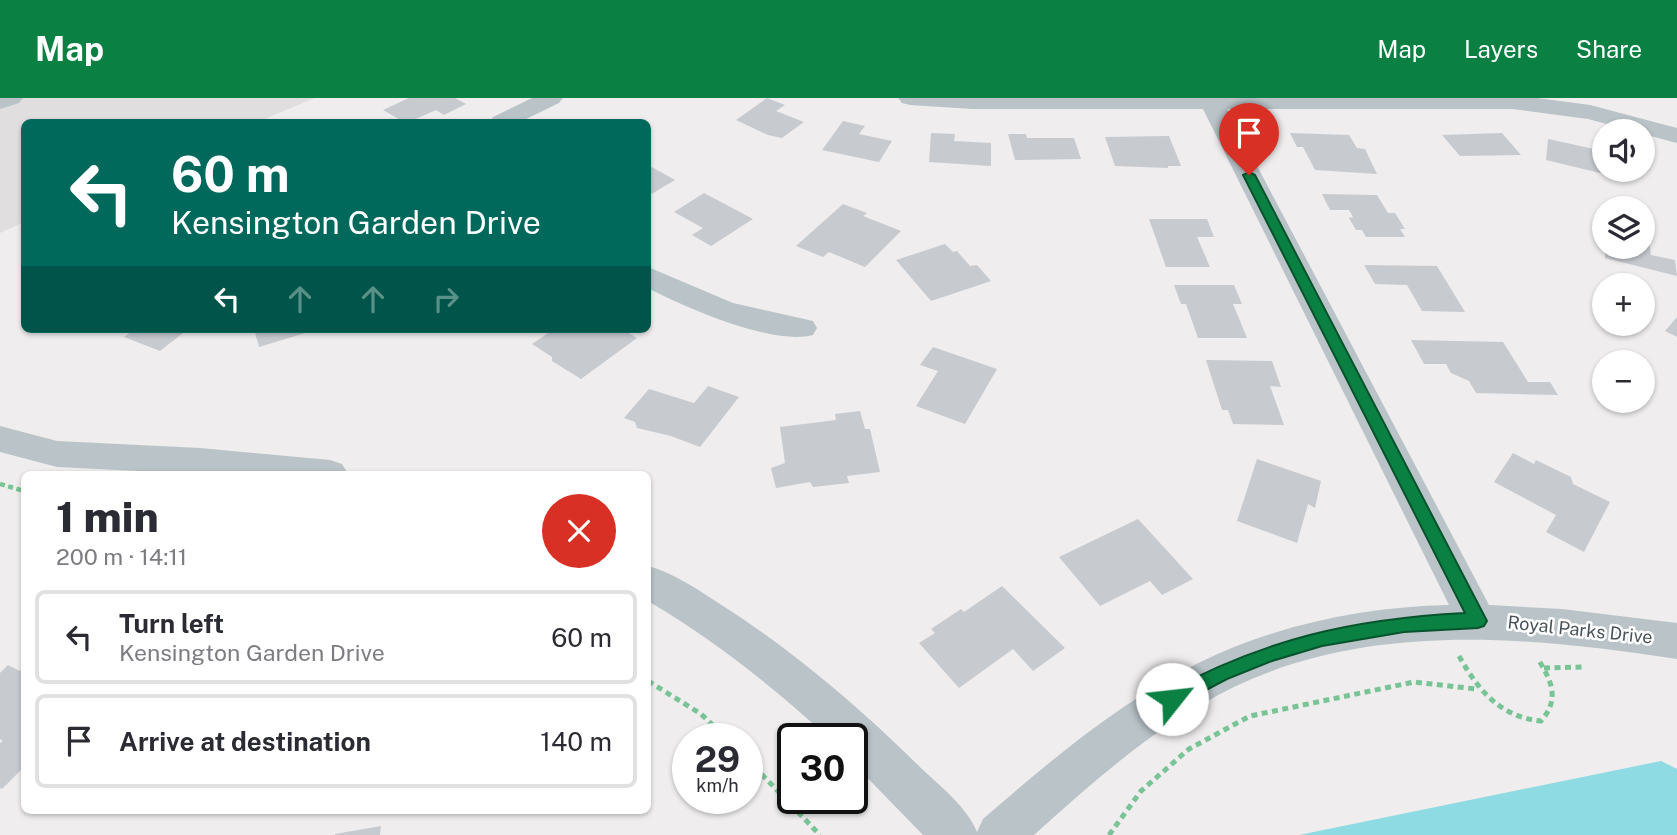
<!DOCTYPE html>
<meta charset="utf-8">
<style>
:root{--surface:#fff;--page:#f7f7f7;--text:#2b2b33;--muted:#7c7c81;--line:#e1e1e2;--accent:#0b8043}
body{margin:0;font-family:"Public Sans",sans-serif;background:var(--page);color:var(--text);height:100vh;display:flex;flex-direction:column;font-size:26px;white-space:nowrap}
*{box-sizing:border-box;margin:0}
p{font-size:23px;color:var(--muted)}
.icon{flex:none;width:38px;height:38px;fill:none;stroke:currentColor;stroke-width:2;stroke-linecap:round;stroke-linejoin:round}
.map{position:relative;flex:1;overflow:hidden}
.drawer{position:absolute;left:21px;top:373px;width:630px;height:343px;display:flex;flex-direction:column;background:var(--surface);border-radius:10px;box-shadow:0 2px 5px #0004}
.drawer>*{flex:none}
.guide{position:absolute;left:21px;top:21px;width:630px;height:214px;border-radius:10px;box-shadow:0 2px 5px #0004;background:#00695c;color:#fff;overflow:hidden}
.buttons{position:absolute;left:1592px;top:21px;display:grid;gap:14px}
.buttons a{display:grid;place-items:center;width:63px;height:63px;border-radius:50%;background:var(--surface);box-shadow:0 2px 5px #0004;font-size:35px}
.speed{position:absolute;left:672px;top:625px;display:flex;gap:14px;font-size:35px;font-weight:700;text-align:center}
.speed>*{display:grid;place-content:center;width:91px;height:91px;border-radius:50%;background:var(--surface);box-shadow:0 2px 5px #0004;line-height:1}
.speed small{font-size:18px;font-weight:400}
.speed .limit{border:4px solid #111;border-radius:10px;background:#fff;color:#111}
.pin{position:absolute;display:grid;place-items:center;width:60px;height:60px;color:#fff;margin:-72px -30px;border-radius:50% 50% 50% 0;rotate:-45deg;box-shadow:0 0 7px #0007}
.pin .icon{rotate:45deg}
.me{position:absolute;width:77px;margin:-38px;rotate:61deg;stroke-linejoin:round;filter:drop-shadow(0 0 5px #0008)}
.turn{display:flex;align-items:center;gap:24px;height:147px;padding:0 35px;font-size:32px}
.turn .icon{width:91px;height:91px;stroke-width:2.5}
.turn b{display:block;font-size:49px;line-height:60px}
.lanes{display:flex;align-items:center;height:66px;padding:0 35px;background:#0003;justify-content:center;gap:35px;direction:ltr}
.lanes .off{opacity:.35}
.round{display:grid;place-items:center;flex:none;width:74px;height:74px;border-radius:37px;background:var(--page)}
.head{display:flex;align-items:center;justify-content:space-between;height:119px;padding:0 35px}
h1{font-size:42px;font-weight:800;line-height:52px}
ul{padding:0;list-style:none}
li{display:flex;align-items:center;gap:21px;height:94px;margin:0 14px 10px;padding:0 21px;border:4px solid var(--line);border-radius:10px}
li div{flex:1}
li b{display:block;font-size:26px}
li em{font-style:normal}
header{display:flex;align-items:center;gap:42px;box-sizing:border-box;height:98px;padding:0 35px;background:var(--accent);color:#fff}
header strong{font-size:33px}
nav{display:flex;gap:38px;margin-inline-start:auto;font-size:24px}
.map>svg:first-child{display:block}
.education{fill:#e0dede}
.water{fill:#8fdbe3}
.building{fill:#c7cacf}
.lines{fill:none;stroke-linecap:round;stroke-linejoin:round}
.path-far1{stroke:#79c496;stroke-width:4.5;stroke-dasharray:5 3.5;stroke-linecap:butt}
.path{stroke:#79c496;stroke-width:5;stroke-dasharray:6 4.5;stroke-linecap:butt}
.minor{fill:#b9c3c8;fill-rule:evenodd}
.route{fill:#0b8043;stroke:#07532c;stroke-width:2}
.labels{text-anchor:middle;stroke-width:5;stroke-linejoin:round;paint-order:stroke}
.street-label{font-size:18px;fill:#475258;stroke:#fff}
</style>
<header>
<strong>Map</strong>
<nav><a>Map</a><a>Layers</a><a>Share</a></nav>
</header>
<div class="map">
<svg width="1677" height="737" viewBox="0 0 1677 737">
<rect width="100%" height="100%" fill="#efeded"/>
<path class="education" d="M0 0H315L257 24H24V124L0 135Z"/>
<path class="water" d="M1661 663 1677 671V737H1299Z"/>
<path class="building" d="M409 0H455L466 6 444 17 436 12 409 24H404L383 12Z
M767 0 785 7 776 13 804 24 782 40 768 37 736 22Z
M843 23 865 28 859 36 892 43 879 64 822 52Z
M931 35 955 36 954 43 991 45V68L929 64Z
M1290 35 1349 37 1357 50 1365 51 1377 76 1315 72 1303 49H1297Z
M1502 35 1521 57 1460 58 1442 37Z
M1008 36H1026L1027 40H1074L1081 61 1015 62Z
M1169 38 1181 68H1168V70L1115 68 1105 39Z
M1548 41 1594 51V44L1605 46V72H1625V81L1546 62Z
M648 67 675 82 648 98Z
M704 95 753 121 711 148 692 137 703 130 674 114Z
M1322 96 1377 97 1388 115H1395L1405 131H1400L1405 139H1366L1362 132H1356L1349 120 1353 119 1349 112H1330Z
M843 106 867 115 863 118 901 133 865 169 829 154 823 159 796 148Z
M1149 121H1207L1214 139H1197L1210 169H1166Z
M1643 130 1648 131 1651 157 1675 162 1677 178 1605 160V149H1643Z
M945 146 953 154 957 153 970 168 977 167 991 183 931 203 896 162Z
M1364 167 1437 168 1465 214 1422 213 1407 187 1375 186Z
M1174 187H1234L1242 206H1233L1247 240H1198L1186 206H1181Z
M1677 219V239L1665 233Z
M125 231H188L160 253 124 239 131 234Z
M254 231H315V232L259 249Z
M554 231H595L600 234 605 231H622L637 240 581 281 552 263V259L532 246Z
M1411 242 1503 244 1528 284H1550L1558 297 1476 295 1469 283 1451 275 1446 266H1424Z
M933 249 997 271 965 326 916 308 938 273 920 267Z
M1206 262 1272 263 1281 289 1270 288 1284 327 1233 326 1228 312H1222Z
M708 288 739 299 700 349 671 338 637 330 635 324 624 320 649 291 694 305Z
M860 313 865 331H870L880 374 847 378 849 385 813 389 810 384 776 390 771 370 785 365 780 329 836 322 835 316Z
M1513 355 1534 366 1536 362 1571 379 1573 386 1610 404 1584 454 1546 434 1556 417 1494 384Z
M1257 361 1321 383 1315 410 1308 406 1297 445 1237 423Z
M1138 421 1193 481 1162 497 1150 483 1100 508 1059 459Z
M1002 488 1065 550 1033 573 1013 551 959 590 919 545 935 535 931 531 961 511 964 514Z
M8 567 20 573 24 569V669L2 691 0 690V645L3 643 0 641V575Z
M381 728 380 737H335V736Z"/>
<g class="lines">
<path class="path-far1" d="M0 386 24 393"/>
<path class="path" d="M1459 558C1478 592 1500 619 1541 623 1560 601 1552 584 1538 561
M1544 570 1584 569
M648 583 701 616 726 640
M747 661 820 737
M1109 737 1141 693 1189 651 1250 618 1414 584 1476 591"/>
<path class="minor" d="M0 0H23L19 5 0 11Z
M532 0H563L559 5 520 24H490L493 19Z
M898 0H1537L1590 7 1677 30V45L1643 36V33H1633L1588 21 1513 11H1227L1489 507 1562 511 1677 525V561C1532 539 1371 523 1234 589 1159 625 1095 682 1034 737H923L852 664V640H829C772 588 714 542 648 503V468C674 475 700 493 723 508 795 554 860 610 921 670 941 689 967 709 977 734L983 721C1043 669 1104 617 1174 578 1256 531 1355 509 1449 507L1203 11H973L910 7 902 5Z
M648 169 733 205 813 223 817 230 813 237C773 248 684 209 648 190Z
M0 328 57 343 200 350 330 362 342 366 348 376H200L57 369 0 354Z"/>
</g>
<path class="route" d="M1249 74 1255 77 1487 523 1484 528 1478 530 1404 534 1322 548 1272 563 1227 581 1172 610 1165 608 1162 601 1165 595C1265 541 1351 521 1465 515L1243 77Z"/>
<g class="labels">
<g class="street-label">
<text transform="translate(1580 532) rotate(6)" y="6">Royal Parks Drive</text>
</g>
</g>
</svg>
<div class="buttons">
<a><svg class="icon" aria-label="sound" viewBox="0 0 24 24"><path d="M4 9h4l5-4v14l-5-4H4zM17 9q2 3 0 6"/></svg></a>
<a><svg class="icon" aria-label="layers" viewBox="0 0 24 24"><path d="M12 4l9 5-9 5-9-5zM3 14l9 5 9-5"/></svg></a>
<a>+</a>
<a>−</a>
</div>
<div class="speed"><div>29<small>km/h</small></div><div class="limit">30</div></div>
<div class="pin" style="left:1249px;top:77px;background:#d93025"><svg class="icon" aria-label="arrive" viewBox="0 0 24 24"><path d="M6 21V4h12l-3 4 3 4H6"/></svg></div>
<svg class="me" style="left:1172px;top:601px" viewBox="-20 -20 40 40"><circle r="19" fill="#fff"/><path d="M0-13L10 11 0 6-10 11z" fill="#0b8043"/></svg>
<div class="guide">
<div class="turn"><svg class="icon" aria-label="left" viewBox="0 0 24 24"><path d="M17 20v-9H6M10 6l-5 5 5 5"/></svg><div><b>60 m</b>Kensington Garden Drive</div></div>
<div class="lanes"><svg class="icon" aria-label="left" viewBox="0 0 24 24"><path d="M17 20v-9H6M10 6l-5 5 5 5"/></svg><svg class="icon off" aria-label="ahead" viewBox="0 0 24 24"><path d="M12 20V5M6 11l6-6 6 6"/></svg><svg class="icon off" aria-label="ahead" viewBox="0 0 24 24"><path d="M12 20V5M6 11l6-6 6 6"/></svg><svg class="icon off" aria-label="right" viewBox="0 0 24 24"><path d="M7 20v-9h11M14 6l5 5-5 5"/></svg></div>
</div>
<section class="drawer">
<div class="head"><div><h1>1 min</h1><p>200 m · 14:11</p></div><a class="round" style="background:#d93025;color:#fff"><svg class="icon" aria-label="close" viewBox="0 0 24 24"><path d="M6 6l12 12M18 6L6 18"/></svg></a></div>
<ul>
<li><svg class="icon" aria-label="left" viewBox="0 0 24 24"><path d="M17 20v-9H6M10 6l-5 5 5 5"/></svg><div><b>Turn left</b><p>Kensington Garden Drive</p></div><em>60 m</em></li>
<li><svg class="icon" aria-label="arrive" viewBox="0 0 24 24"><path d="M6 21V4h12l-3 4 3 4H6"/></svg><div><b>Arrive at destination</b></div><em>140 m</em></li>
</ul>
</section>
</div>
